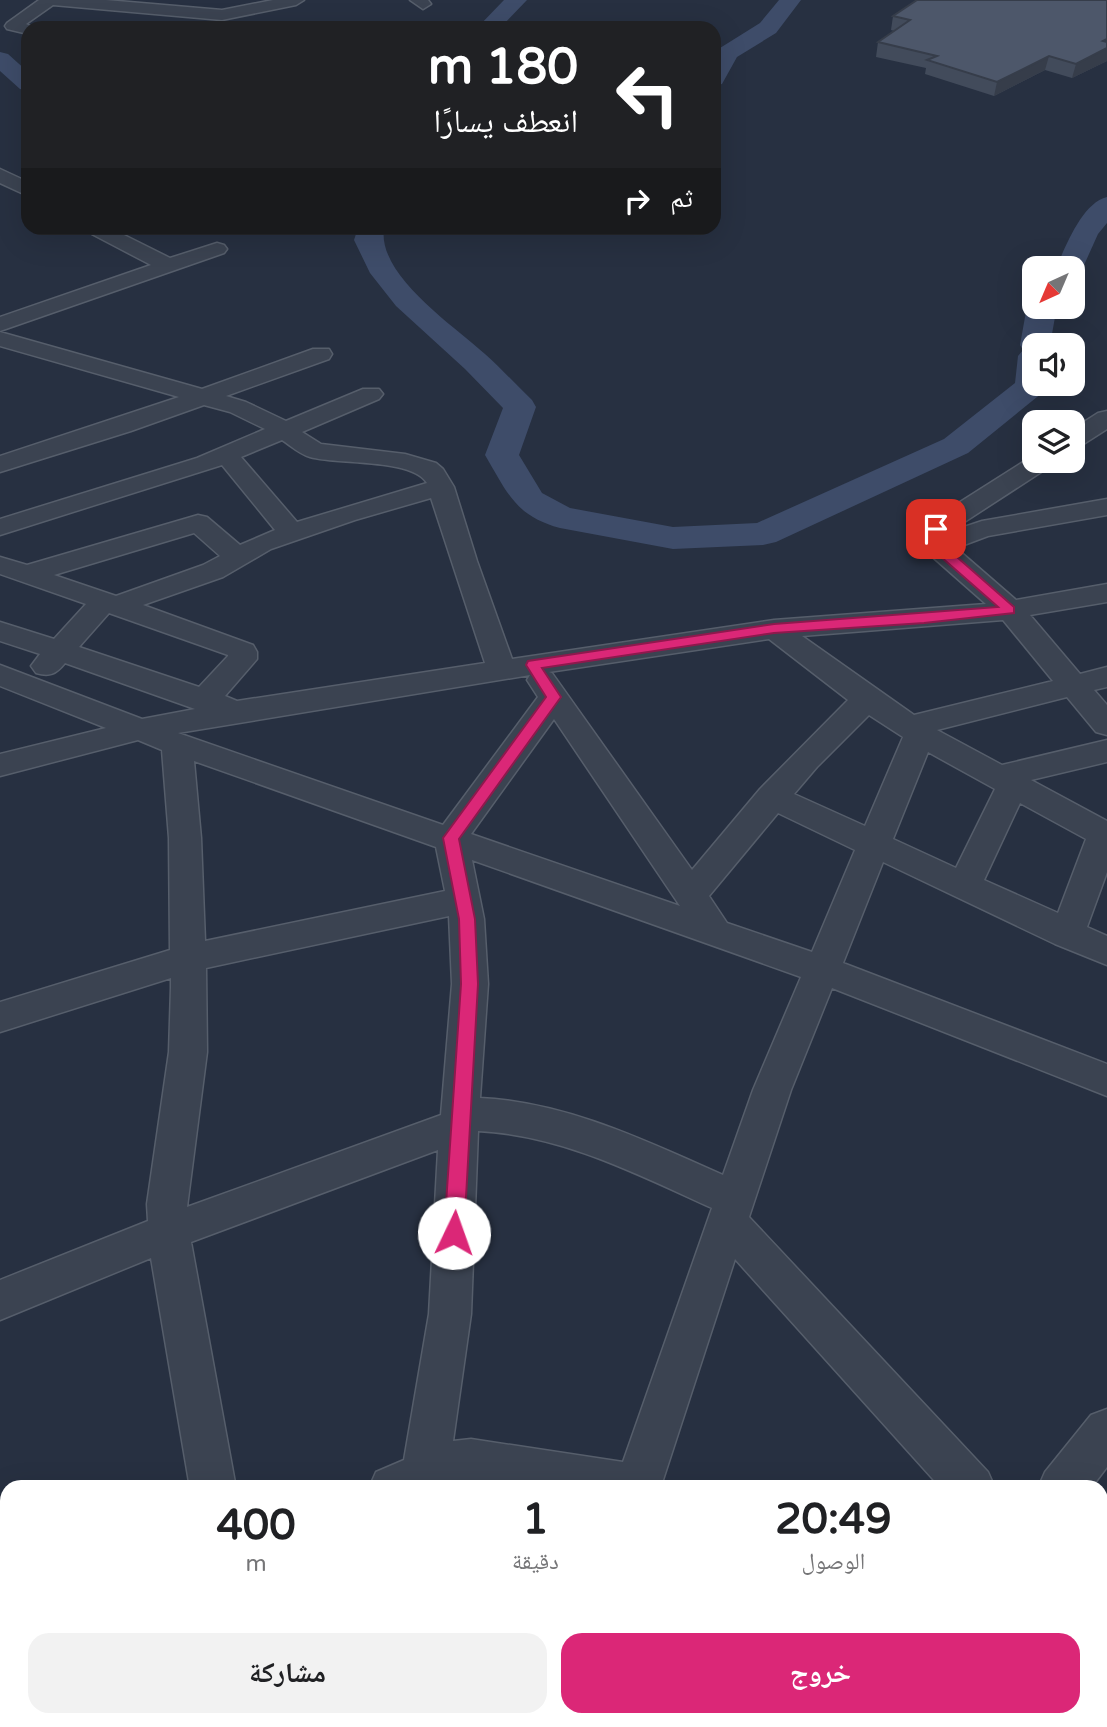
<!DOCTYPE html>
<html lang="ar">
<meta charset="utf-8">
<style>
:root{--surface:#fff;--page:#f2f2f2;--text:#202124;--muted:#757577;--accent:#db2777}
body{margin:0;font-family:"Varela Round","Noto Naskh Arabic",sans-serif;background:var(--page);color:var(--text);direction:rtl;height:100vh;display:flex;flex-direction:column;font-size:26px;white-space:nowrap}
*{box-sizing:border-box;margin:0}
p{font-size:23px;color:var(--muted)}
.icon{flex:none;width:38px;height:38px;fill:none;stroke:currentColor;stroke-width:2;stroke-linecap:round;stroke-linejoin:round}
.map{position:relative;flex:1;overflow:hidden;direction:ltr}
.side{position:absolute;left:0px;top:1480px;width:1108px;height:247px;display:flex;flex-direction:column;background:var(--surface);border-radius:21px 21px 0 0;box-shadow:0 7px 28px #0002;direction:rtl}
.side>*{flex:none}
.banner{position:absolute;left:21px;top:21px;width:700px;height:214px;border-radius:21px;box-shadow:0 7px 28px #0002;direction:rtl;background:#202124;color:#fff;overflow:hidden}
.needle{width:46px;rotate:224deg}
.buttons{position:absolute;left:1022px;top:256px;display:grid;gap:14px}
.buttons a{display:grid;place-items:center;width:63px;height:63px;border-radius:14px;background:var(--surface);box-shadow:0 7px 28px #0002;font-size:35px}
.pin{position:absolute;display:grid;place-items:center;width:60px;height:60px;color:#fff;margin:-30px;border-radius:14px;box-shadow:0 4px 10px #0006}
.me{position:absolute;width:77px;margin:-38px;rotate:3deg;stroke-linejoin:round;filter:drop-shadow(0 0 5px #0008)}
.turn{display:flex;align-items:center;gap:24px;height:147px;padding:0 28px;font-size:32px}
.turn .icon{width:91px;height:91px;stroke-width:2.5}
.turn b{display:block;font-size:49px;line-height:60px}
.then{display:flex;align-items:center;height:66px;padding:0 28px;background:#0003;gap:14px;font-size:26px}
.eta{display:flex;justify-content:space-evenly;align-items:center;height:119px;text-align:center}
.eta b{font-size:42px;font-weight:800;line-height:49px}
.button{display:flex;gap:14px;margin-top:auto;padding:14px 28px}
.button a{flex:1;height:80px;border-radius:21px;background:var(--accent);color:#fff;font-size:28px;font-weight:800;line-height:80px;text-align:center}
.button a+a{background:var(--page);color:var(--text)}
.map>svg:first-child{display:block}
.lines{fill:none;stroke-linecap:round;stroke-linejoin:round}
.river{fill:#3e4c69;fill-rule:evenodd}
.minor-casing{stroke:#565e6b;stroke-width:3}
.minor{fill:#3b4351;fill-rule:evenodd}
.wall{fill:#424b5b}
.shaded-wall{fill:#363d4a}
.building{fill:#4d576a;stroke:#363d4a;stroke-width:2}
.route{fill:#db2777;stroke:#8e194d;stroke-width:2}
</style>
<div class="map">
<svg width="1107" height="1727" viewBox="0 0 1107 1727">
<rect width="100%" height="100%" fill="#273041"/>
<g class="lines">
<path class="river" d="M504 0H527L500 28H477Z
M779 0H801L776 33 737 57 722 84 714 86V58L720 48 760 23Z
M0 52 8 54 28 72V91L20 89 0 71Z
M1107 197V223L1098 234 1080 274 1073 276V268H1056C1066 246 1082 203 1107 197Z
M358 228H384C377 275 453 325 485 354 501 368 516 385 532 400L536 407 519 455 542 493 570 508 673 527 757 523 944 439 1015 383 1018 356 1023 350 1020 345 1027 306 1034 299V306H1057L1050 345H1034V383H1047L1042 393 968 453 776 542 763 545 673 549 560 528C515 516 507 492 485 455L503 408 465 369 396 306 370 273 354 240Z"/>
<defs>
<path id="minor" d="M39 0H106L222 10 273 0H304L296 5 222 20 53 5 26 24 35 28H28V34L7 29 5 26 7 23Z
M410 0H428L431 4 423 9Z
M0 169 28 182V196L0 183Z
M85 228H110L170 258 217 243 224 245 227 249 224 253 0 331V317L151 265 88 232Z
M0 332 202 389 313 349H329L332 354 329 359 226 396 246 402 286 421 363 389H379L383 394 379 399 302 432 321 444 405 454 436 463 443 469 454 487 477 561 512 659 774 620 986 604 927 552 918 539 927 523 1034 455V460H1055L1052 465 949 532 982 521 1107 499V515L988 536 956 548 1016 600 1107 584V602L1030 615 1080 674 1107 667V687L1094 690 1107 705V735L1096 732 1067 697 937 730 1002 765 1107 740V762L1031 780 1107 821V872L1087 927 1107 936V965L1055 944 883 862 843 963 1107 1064V1096L832 988 791 1090 749 1217 988 1472 995 1488H941L735 1259 662 1483 664 1488H489L471 1485 449 1488H369L376 1472 404 1460 429 1314 438 1150 191 1242 236 1488H190L151 1258 0 1320V1280L148 1221 147 1204 169 1052 171 988V978L0 1032V1002L170 950 169 838 162 750 138 740 0 776V754L106 728 0 686V665L142 719 195 709 65 663C56 674 50 677 36 673L31 666 40 654 0 641V622L54 639 86 604 0 574V557L27 565 198 515 207 517 240 545 275 530 222 465 0 535V519L197 458 265 429 230 412 204 405 131 431 0 472V456L179 397 0 346ZM282 440C291 446 300 454 310 457 338 465 412 458 427 483L297 522 241 457ZM431 498 485 663 237 701 225 696 257 659V652L253 645 143 605 223 577 271 549 355 520ZM194 533 220 556 203 565 116 596 54 575ZM109 613 228 655V656L199 687 79 647ZM1003 620 1053 681 914 715 802 636ZM769 639 848 700 760 789 692 870 552 673 549 672ZM530 675 527 680 538 697 443 825 178 733ZM869 715 903 737 865 826 794 794 817 767ZM554 719 680 906 471 834ZM928 752 995 789 956 868 893 839ZM194 761 436 847 445 891 205 941 201 838ZM1020 803 1086 839 1058 913 984 880ZM778 813 855 850 812 952 727 923 709 896ZM472 860 801 977 753 1090 723 1175C646 1141 566 1102 480 1098L488 984 484 919ZM449 916 452 984 441 1115 187 1207 207 1052 206 968ZM478 1131C562 1135 637 1174 712 1208L623 1462 471 1439 453 1441 471 1314Z
M1107 411V429L1082 445 1073 447V429L1098 413Z
M1107 1409V1467L1091 1488H1038L1045 1472 1091 1415Z
M7 1619V1669L0 1671V1621Z
M398 1720H448L449 1727H397Z
M544 1720H595L594 1727H542Z
M688 1720H752L755 1727H690Z
M979 1720H1034L1037 1727H981Z"/>
</defs>
<use href="#minor" class="minor-casing"/>
<use href="#minor" class="minor"/>
</g>
<path class="wall" d="M1107 0V61L1072 78 1045 70 994 96 925 74 926 68 876 57 878 42 894 31 891 30 893 16Z"/>
<path class="shaded-wall" d="M1107 39V61L1072 78 1076 64 1103 41Z
M1049 56 1045 70 994 96 997 82Z"/>
<path class="building" d="M917 0H1107V39L1103 41 1107 42V48L1076 64 1049 56 997 82 927 60 937 56 878 42 910 20 893 16Z"/>
<path class="route" d="M936 525 942 529 938 539 941 543 1014 607V613L924 623 774 633 542 668 561 697 459 839 475 919 478 984 464 1233 461 1239 454 1242 447 1239 444 1233 461 984 459 919 443 838 546 697 526 665 528 661 774 624 998 607 932 549 925 539 931 526Z"/>
</svg>
<div class="buttons">
<a><svg class="needle" viewBox="-14 -14 28 28"><path d="M0-13l5 13h-10z" fill="#e53935"/><path d="M0 13l5-13h-10z" fill="#757577"/></svg></a>
<a><svg class="icon" aria-label="sound" viewBox="0 0 24 24"><path d="M4 9h4l5-4v14l-5-4H4zM17 9q2 3 0 6"/></svg></a>
<a><svg class="icon" aria-label="layers" viewBox="0 0 24 24"><path d="M12 4l9 5-9 5-9-5zM3 14l9 5 9-5"/></svg></a>
</div>
<div class="pin" style="left:936px;top:529px;background:#d93025"><svg class="icon" aria-label="arrive" viewBox="0 0 24 24"><path d="M6 21V4h12l-3 4 3 4H6"/></svg></div>
<svg class="me" style="left:454px;top:1233px" viewBox="-20 -20 40 40"><circle r="19" fill="#fff"/><path d="M0-13L10 11 0 6-10 11z" fill="#db2777"/></svg>
<div class="banner">
<div class="turn"><svg class="icon" aria-label="left" viewBox="0 0 24 24"><path d="M17 20v-9H6M10 6l-5 5 5 5"/></svg><div><b>180 m</b>انعطف يسارًا</div></div>
<div class="then">ثم<svg class="icon" aria-label="right" viewBox="0 0 24 24"><path d="M7 20v-9h11M14 6l5 5-5 5"/></svg></div>
</div>
<section class="side">
<div class="eta">
<div><b>20:49</b><p>الوصول</p></div>
<div><b>1</b><p>دقيقة</p></div>
<div><b>400</b><p>m</p></div>
</div>
<div class="button"><a>خروج</a><a>مشاركة</a></div>
</section>
</div>
